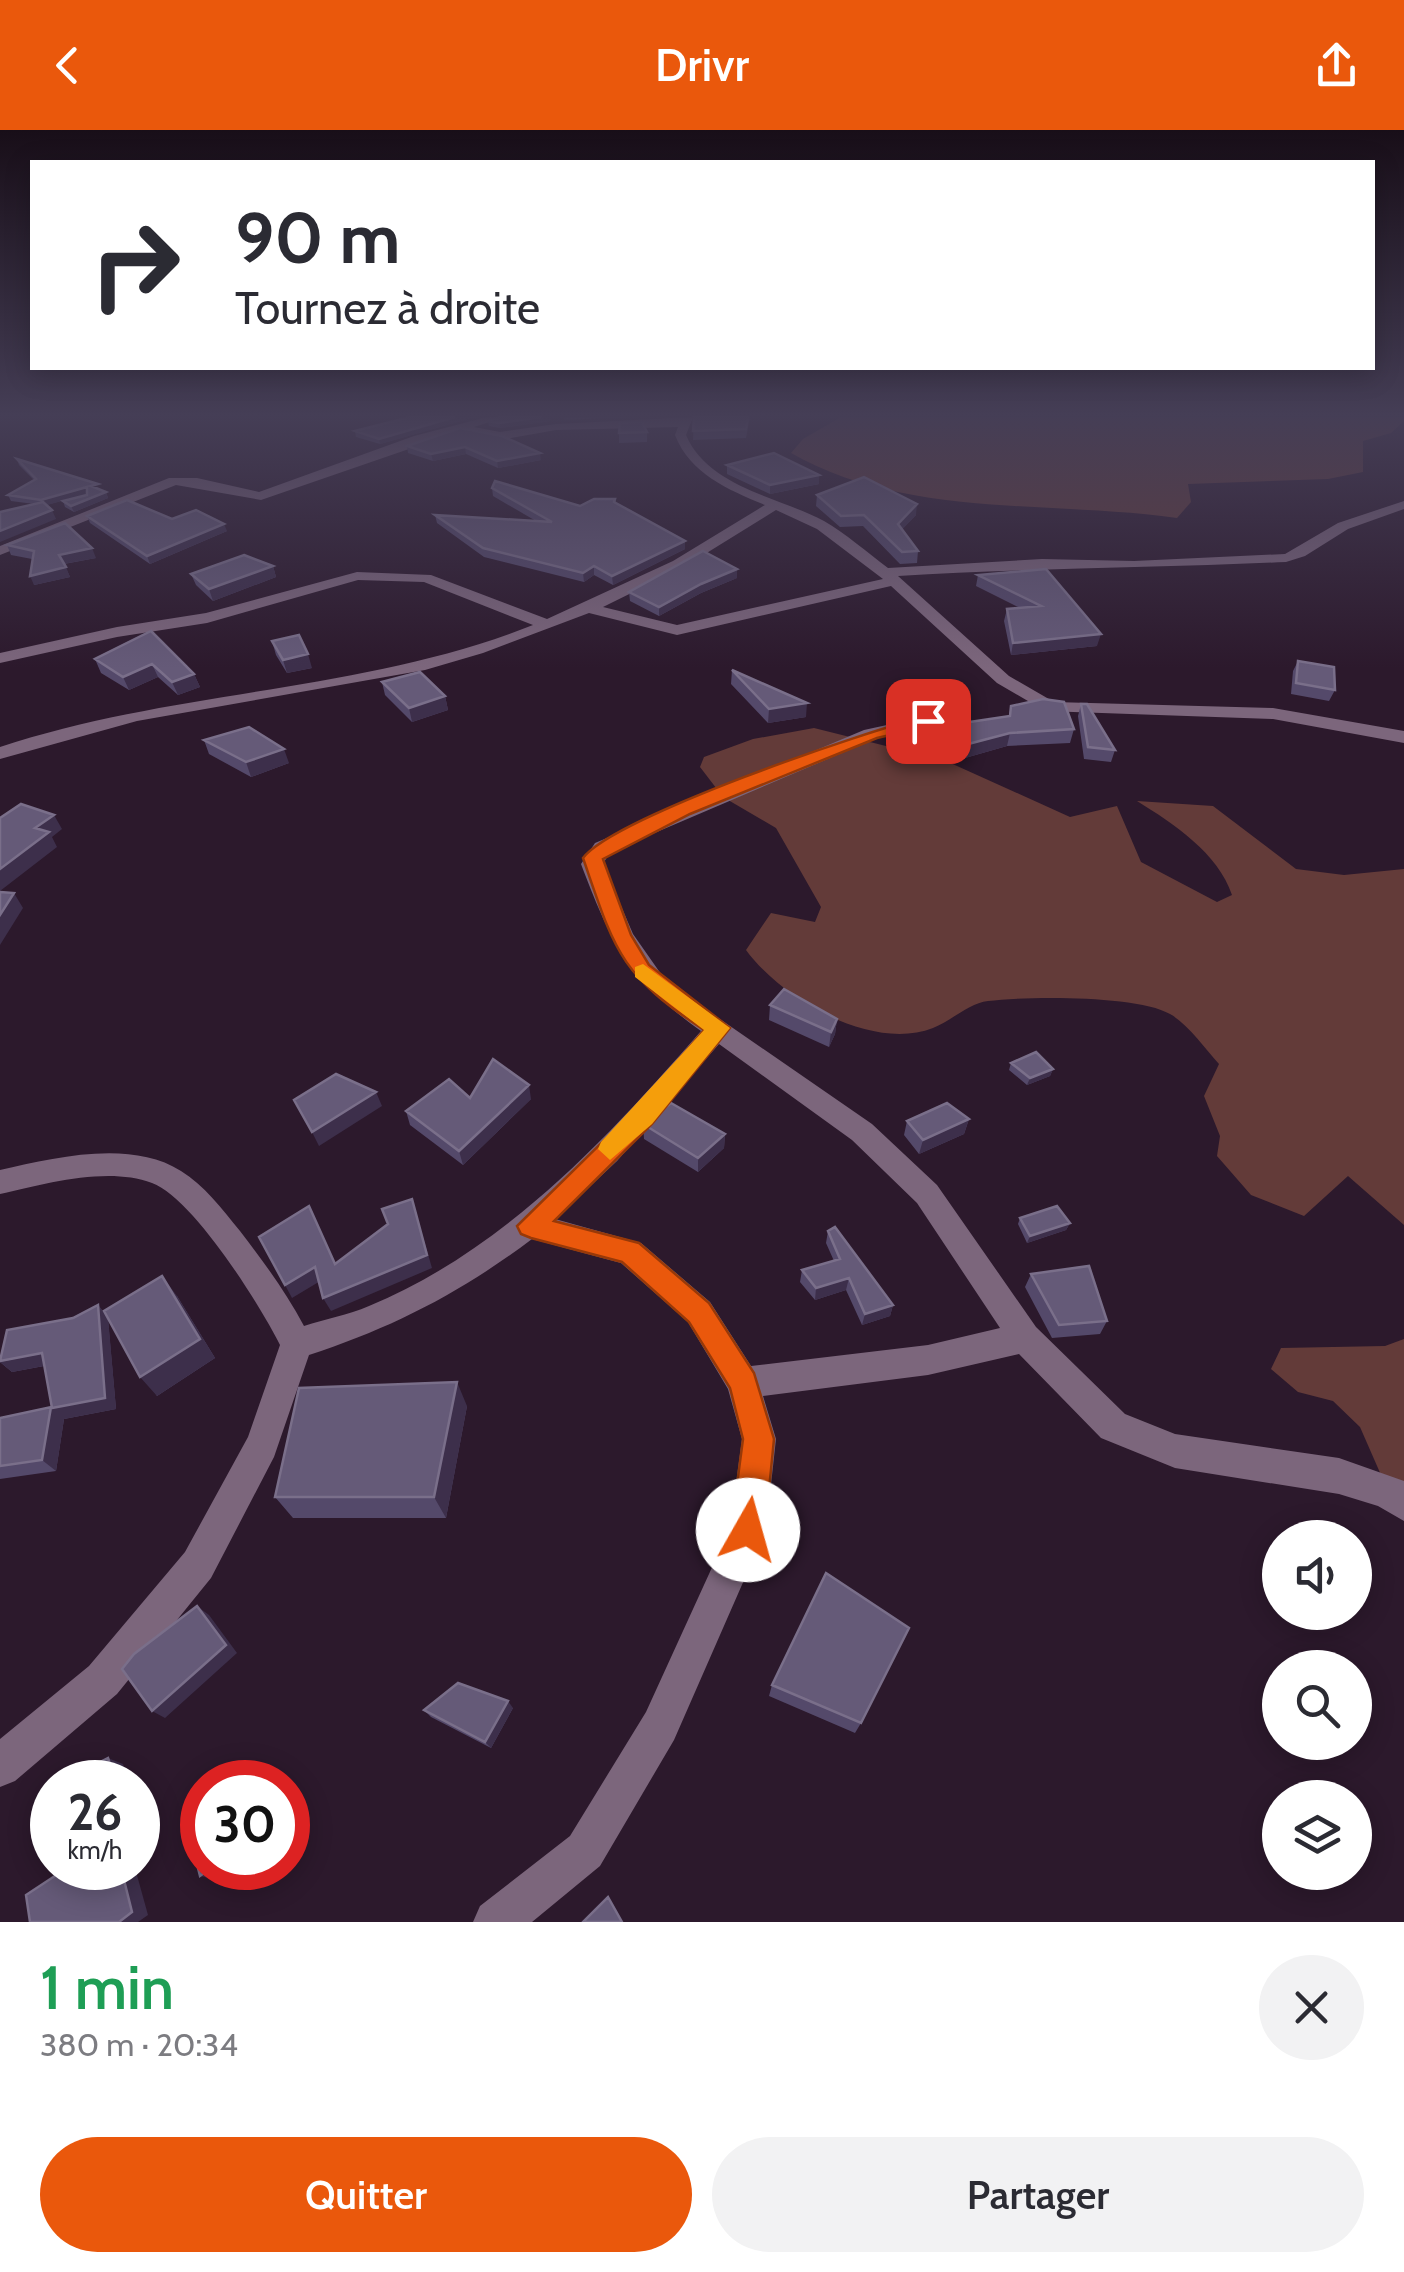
<!DOCTYPE html>
<html lang="fr">
<meta charset="utf-8">
<style>
:root{--surface:#fff;--page:#f2f2f3;--text:#2b2b33;--muted:#7c7c81;--accent:#ea580c}
body{margin:0;font-family:Cabin,sans-serif;background:var(--page);color:var(--text);height:100vh;display:flex;flex-direction:column;font-size:38px;white-space:nowrap}
*{box-sizing:border-box;margin:0}
p{font-size:32px;color:var(--muted)}
.icon{flex:none;width:55px;height:55px;fill:none;stroke:currentColor;stroke-width:2;stroke-linecap:round;stroke-linejoin:round}
.map{position:relative;height:1792px;overflow:hidden}
.side{display:flex;flex-direction:column;background:var(--surface);flex:1}
.side>*{flex:none}
.banner{position:absolute;left:30px;top:30px;width:1345px;height:210px;border-radius:0px;box-shadow:0 5px 25px #0003;background:#fff;color:var(--text);overflow:hidden}
.controls{position:absolute;left:1262px;top:1390px;display:grid;gap:20px}
.controls a{display:grid;place-items:center;width:110px;height:110px;border-radius:50%;background:var(--surface);box-shadow:0 5px 25px #0003;font-size:50px}
.speed{position:absolute;left:30px;top:1630px;display:flex;gap:20px;font-size:50px;font-weight:700;text-align:center}
.speed>*{display:grid;place-content:center;width:130px;height:130px;border-radius:50%;background:var(--surface);box-shadow:0 5px 25px #0003;line-height:1}
.speed small{font-size:25px;font-weight:400}
.speed .limit{border:15px solid #d22;background:#fff;color:#111}
.pin{position:absolute;display:grid;place-items:center;width:85px;height:85px;color:#fff;margin:-42px;border-radius:20px;box-shadow:0 5px 15px #0006}
.me{position:absolute;width:110px;margin:-55px;rotate:7deg;stroke-linejoin:round;filter:drop-shadow(0 0 8px #0008)}
.turn{display:flex;align-items:center;gap:35px;height:210px;padding:0 40px;font-size:45px}
.turn .icon{width:130px;height:130px;stroke-width:2.5}
.turn b{display:block;font-size:70px;line-height:85px}
.round{display:grid;place-items:center;flex:none;width:105px;height:105px;border-radius:52px;background:var(--page)}
.headline{display:flex;align-items:center;justify-content:space-between;height:170px;padding:0 40px}
h1{font-size:60px;font-weight:600;line-height:75px;color:#1e9e55}
.action{display:flex;gap:20px;margin-top:auto;padding:20px 40px}
.action a{flex:1;height:115px;border-radius:60px;background:var(--accent);color:#fff;font-size:40px;font-weight:600;line-height:115px;text-align:center}
.action a+a{background:var(--page);color:var(--text)}
header{display:flex;justify-content:space-between;align-items:center;height:130px;padding:0 40px;background:var(--accent);color:#fff;font-size:45px;font-weight:600}
.map>svg:first-child{display:block}
.green{fill:#633b39}
.lines{fill:none;stroke-linecap:round;stroke-linejoin:round}
.street{fill:#7c667c;fill-rule:evenodd}
.wall{fill:#54496a}
.shaded-wall{fill:#3d2f4b}
.building{fill:#655a78;stroke:#7a6f8a;stroke-width:2.5}
.route{fill:#ea580c;stroke:#983908;stroke-width:2.5}
.slow{fill:#f59e0b}
</style>
<header><svg class="icon" aria-label="back" viewBox="0 0 24 24"><path d="M15 5l-7 7 7 7"/></svg>Drivr<svg class="icon" aria-label="share" viewBox="0 0 24 24"><path d="M12 15V3M7 8l5-5 5 5M5 13v7h14v-7"/></svg></header>
<div class="map">
<svg width="1404" height="1792" viewBox="0 0 1404 1792">
<rect width="100%" height="100%" fill="#2c192c"/>
<path class="green" d="M841 287H1404V291L1391 303 1363 311V342L1328 349 1188 354 1191 372 1177 388C1051 370 906 389 791 323L803 309Z
M814 598 946 631 1070 687 1117 676 1141 732 1217 772 1232 765C1218 723 1174 694 1137 671L1213 676 1296 739 1344 745 1404 739V1095L1348 1046 1304 1086 1251 1065 1217 1026 1220 1006 1204 966 1219 934C1205 919 1188 894 1170 884 1138 865 1027 866 988 871 969 873 951 891 933 898 871 922 781 868 746 820L771 783 815 792 821 777 776 698 723 667 700 637 704 627 753 609Z
M1404 1209V1376L1388 1361 1360 1297 1333 1271 1298 1262 1271 1239 1281 1218 1385 1216Z"/>
<g class="lines">
<path class="street" d="M487 287H505L474 297 500 302 556 294 693 287 686 305C708 357 779 367 824 391 846 404 867 422 888 438L1042 429 1134 431 1285 424 1338 393 1404 371V379L1348 399 1305 426 1286 432C1156 438 1027 438 898 446L1009 546 1054 572 1273 578 1404 601V613L1273 589 1045 581 997 553 891 456 677 505 589 483 483 523 425 540 137 591 0 629V617C174 559 362 563 533 495L424 452 358 450 207 493 117 507 0 533V523L117 497 206 483 357 442 431 445 547 489 673 431 765 375C729 360 690 344 675 305L678 297 556 300 500 310 464 300 261 370 176 355 0 425V416L169 348H197L259 362 414 306ZM776 380 817 399 883 449 677 495 603 477 684 437Z
M928 586 937 591 934 595 877 608 610 722 603 734 633 804 661 844 675 858 872 994 937 1055 1036 1197 1125 1284 1175 1304 1339 1328 1404 1351V1391L1378 1376 1339 1364 1175 1338 1101 1308 1019 1224 928 1245 763 1266 776 1309 766 1400 674 1610 600 1736 532 1792H473L480 1776 570 1706 646 1582 730 1398 742 1309 728 1259 688 1192 621 1133 532 1109C462 1162 392 1198 309 1225L274 1327 211 1448 117 1564 15 1651 0 1657V1609L89 1536 185 1422 248 1307 280 1215C260 1175 193 1068 152 1053 107 1036 45 1054 0 1064V1040C54 1028 130 1009 181 1041 204 1055 222 1079 240 1101 263 1131 286 1162 304 1196 325 1189 348 1185 369 1176 504 1120 607 1009 701 901 629 849 612 816 581 734L595 713 864 600ZM719 914 852 1010 917 1073 1000 1198 928 1215 751 1236 710 1172 641 1113 555 1089 617 1031Z"/>
</g>
<path class="wall" d="M410 287H475L380 314 356 307 355 301Z
M564 287H625L564 290Z
M694 287H750L746 308 693 310Z
M488 291H550L500 298 489 296Z
M460 298 541 330 498 338 466 324 433 331 408 323 407 316Z
M647 302V312L619 313V303Z
M17 329 106 362 108 368 74 382 65 377 63 371 87 364 46 375 56 389 34 374 11 371 8 365 34 350 19 335Z
M727 335 819 354 770 364 727 344Z
M492 358 580 376 615 369 616 373 685 411V419L613 455 594 445 584 452 484 427 437 393 435 385 536 391 493 366Z
M817 365 916 385 902 399 918 421 917 433 900 434 863 396 840 397 816 376Z
M87 386 172 389 227 401 150 434 90 393Z
M7 415 96 428 64 434 70 447 34 455 32 429 11 425Z
M273 436 276 447 213 471 196 455 191 444Z
M1046 439 1097 516 1011 525 1004 491 1007 479 1020 478 976 456 978 445Z
M737 448 701 463 659 486 630 471 629 462Z
M151 501 194 544 200 557 178 565 158 547 129 560 101 543 95 529Z
M272 511 312 538 287 543 276 525Z
M1298 531 1335 560 1329 571 1291 564 1293 541Z
M732 540 806 587 768 593 731 554Z
M382 552 445 566 448 580 412 592 385 565Z
M1081 574 1115 620 1111 632 1084 629 1078 586Z
M1011 576 1074 599 1070 613 1007 616 965 628 948 608 950 595 1009 586Z
M204 610 289 633 251 647 209 624Z
M770 875 837 889 835 904 829 917 769 890Z
M1011 933 1053 939 1050 946 1027 955 1009 940Z
M470 968 531 969 463 1035 410 995 406 981Z
M969 989 964 1004 919 1024 904 1005 907 991Z
M643 994 725 1004 724 1018 698 1042 644 1009Z
M1020 1088 1070 1093 1066 1100 1027 1113 1018 1094Z
M828 1101 893 1175 890 1186 862 1195 846 1160 815 1170 800 1152 802 1140 834 1131 826 1113Z
M1031 1144 1107 1191 1100 1204 1052 1208 1025 1157Z
M177 1166 215 1228 157 1266 108 1190 116 1279 64 1289 56 1341 0 1349V1288L52 1278 44 1236 12 1242 0 1232V1227L98 1175 104 1183Z
M467 1276 446 1388H293L275 1367Z
M772 1555 861 1593 855 1603 769 1566Z
M513 1578 491 1618 431 1587 424 1580Z"/>
<path class="shaded-wall" d="M455 287H475L380 314 379 309Z
M542 287H550V291L500 298 499 293Z
M465 317 466 324 433 331 431 324Z
M540 323 541 330 498 338 497 331Z
M819 345V354L770 364V355Z
M87 357 90 363 44 376 41 370Z
M106 362 108 368 74 382 71 376Z
M917 374 916 385 897 405 898 394Z
M52 380 56 389 0 412V401Z
M224 394 227 401 150 434 147 426Z
M685 411V419L613 455 612 446Z
M92 418 96 428 63 434 59 425Z
M273 436 276 447 213 471 209 459Z
M594 436V445L584 452 583 443Z
M66 437 70 447 34 455 30 446Z
M737 439V448L701 463 659 486V477L701 454Z
M1101 504 1097 516 1011 525 1013 513Z
M308 524 312 538 287 543 283 530Z
M152 534 158 547 129 560 123 547Z
M194 544 200 557 178 565 172 552Z
M445 566 448 580 412 592 409 578Z
M807 573 806 587 768 593 769 579Z
M1010 603 1007 616 965 628 968 614Z
M284 619 289 633 251 647 246 632Z
M54 685 62 699 52 707 57 717 0 761V739L35 698Z
M14 763 23 778 0 815V785Z
M837 889 835 904 829 917 831 902Z
M1053 939 1050 946 1027 955 1030 948Z
M529 955 531 969 463 1035 459 1021Z
M376 962 382 976 319 1016 312 1002Z
M969 989 964 1004 919 1024 923 1010Z
M725 1004 724 1018 698 1042V1028Z
M412 1069 432 1138 331 1181 323 1168Z
M1070 1093 1066 1100 1027 1113 1030 1106Z
M315 1137 322 1150 292 1168 285 1155Z
M162 1146 177 1166 215 1228 157 1266 140 1247Z
M849 1148 846 1160 815 1170 816 1158Z
M98 1175 108 1187 116 1279 64 1289 56 1341 42 1330 51 1277Z
M893 1175 890 1186 862 1195 865 1184Z
M42 1223 54 1234 12 1242 0 1232Z
M457 1252 467 1276 446 1388 434 1367Z
M197 1476 209 1485 237 1523 165 1588 152 1581Z
M508 1571 513 1578 491 1618 485 1612Z
M108 1628 123 1634 129 1652H116Z
M265 1642 276 1647V1652H265Z
M121 1738H135L148 1785 138 1792H119Z
M211 1738H229L213 1749 200 1746Z"/>
<path class="building" d="M410 287H455L379 309 355 301Z
M500 287H542L499 293 488 291Z
M694 287H748L746 299 693 301Z
M642 292 647 302 619 303 620 293Z
M460 298 502 306 540 323 497 331 465 317 431 324 407 316Z
M774 323 819 345 770 355 727 335Z
M17 329 98 354 91 356 106 362 71 376 63 371 87 365V357L41 370 8 365 36 349Z
M864 347 917 374 898 394 918 421 902 422 864 385 841 386 817 365Z
M495 351 580 376 594 369H615L614 372 685 411 612 446 594 436 583 443 483 418 435 385 552 392 492 358Z
M127 370 172 389 196 380 224 394 147 426 87 386Z
M43 372 52 380 0 401V382Z
M65 393 92 418 59 425 66 437 30 446 34 421 7 415Z
M703 421 737 439 701 454 659 477 629 462Z
M244 425 273 436 209 459 191 444Z
M1046 439 1101 504 1013 513 1007 479 1041 476 978 445Z
M151 501 194 544 172 552 152 534 123 547 95 529Z
M299 505 308 524 283 530 272 511Z
M1298 531 1334 537 1335 560 1296 553Z
M732 540 807 573 769 579Z
M420 542 445 566 409 578 382 552Z
M1043 569 1064 572 1074 599 1010 603 968 614 950 595 1010 586 1011 576Z
M1081 574H1087L1115 620 1088 617Z
M249 597 284 619 246 632 204 610Z
M21 674 54 685 35 698 49 702 0 739V688Z
M0 762 14 763 0 785Z
M784 859 837 889 831 902 770 875Z
M1036 922 1053 939 1030 948 1011 933Z
M493 929 529 955 459 1021 406 981 449 949 470 968Z
M336 944 376 962 312 1002 294 970Z
M671 973 725 1004 698 1028 643 994Z
M947 973 969 989 923 1010 907 991Z
M412 1069 427 1125 323 1168 315 1137 285 1155 259 1107 309 1076 335 1134 388 1094 382 1079Z
M1057 1076 1070 1093 1030 1106 1020 1088Z
M835 1097 893 1175 865 1184 849 1148 816 1158 802 1140 840 1129 828 1101Z
M1089 1136 1107 1191 1059 1195 1031 1144Z
M162 1146 200 1209 140 1247 104 1181Z
M98 1175 105 1268 52 1278 42 1223 0 1231 7 1200 73 1188Z
M457 1252 434 1367H275L299 1258Z
M51 1277 42 1330 0 1336V1288Z
M826 1443 909 1498 861 1593 772 1555Z
M197 1476 226 1515 152 1581 122 1539 134 1524Z
M458 1553 508 1571 485 1612 424 1580Z
M108 1628 116 1652H75V1645Z
M265 1642V1652H244Z
M202 1673V1738H211L200 1746 184 1682Z
M67 1738H121L132 1782 119 1792H30L26 1765Z
M608 1767 622 1792H583Z"/>
<linearGradient id="sky" x2="0" y2="1"><stop stop-color="#180e18"/><stop offset="0.53" stop-color="#453e56"/><stop offset="1" stop-color="#453e56" stop-opacity="0"/></linearGradient>
<rect width="1404" height="538" fill="url(#sky)"/>
<path class="route" d="M928 586 934 587V595L877 608 690 684 603 729 631 805 649 835 730 898 652 994 554 1091 639 1113 709 1173 754 1243 774 1309 765 1400 760 1412 748 1417 736 1412 731 1400 743 1309 730 1258 689 1192 622 1132 531 1108 521 1104 517 1096 635 980 704 900C619 844 615 821 583 728 614 687 868 600 928 586Z"/>
<path class="slow" d="M643 834 730 898 652 994 610 1030 598 1019 601 1012 704 900 635 847V837Z"/>
</svg>
<div class="controls">
<a><svg class="icon" aria-label="sound" viewBox="0 0 24 24"><path d="M4 9h4l5-4v14l-5-4H4zM17 9q2 3 0 6"/></svg></a>
<a><svg class="icon" aria-label="search" viewBox="0 0 24 24"><circle cx="10" cy="10" r="6"/><path d="M15 15l6 6"/></svg></a>
<a><svg class="icon" aria-label="layers" viewBox="0 0 24 24"><path d="M12 4l9 5-9 5-9-5zM3 14l9 5 9-5"/></svg></a>
</div>
<div class="speed"><div>26<small>km/h</small></div><div class="limit">30</div></div>
<div class="pin" style="left:928px;top:591px;background:#d93025"><svg class="icon" aria-label="arrive" viewBox="0 0 24 24"><path d="M6 21V4h12l-3 4 3 4H6"/></svg></div>
<svg class="me" style="left:748px;top:1400px" viewBox="-20 -20 40 40"><circle r="19" fill="#fff"/><path d="M0-13L10 11 0 6-10 11z" fill="#ea580c"/></svg>
<div class="banner">
<div class="turn"><svg class="icon" aria-label="right" viewBox="0 0 24 24"><path d="M7 20v-9h11M14 6l5 5-5 5"/></svg><div><b>90 m</b>Tournez à droite</div></div>
</div>
</div>
<section class="side">
<div class="headline"><div><h1>1 min</h1><p>380 m · 20:34</p></div><a class="round"><svg class="icon" aria-label="close" viewBox="0 0 24 24"><path d="M6 6l12 12M18 6L6 18"/></svg></a></div>
<div class="action"><a>Quitter</a><a>Partager</a></div>
</section>
